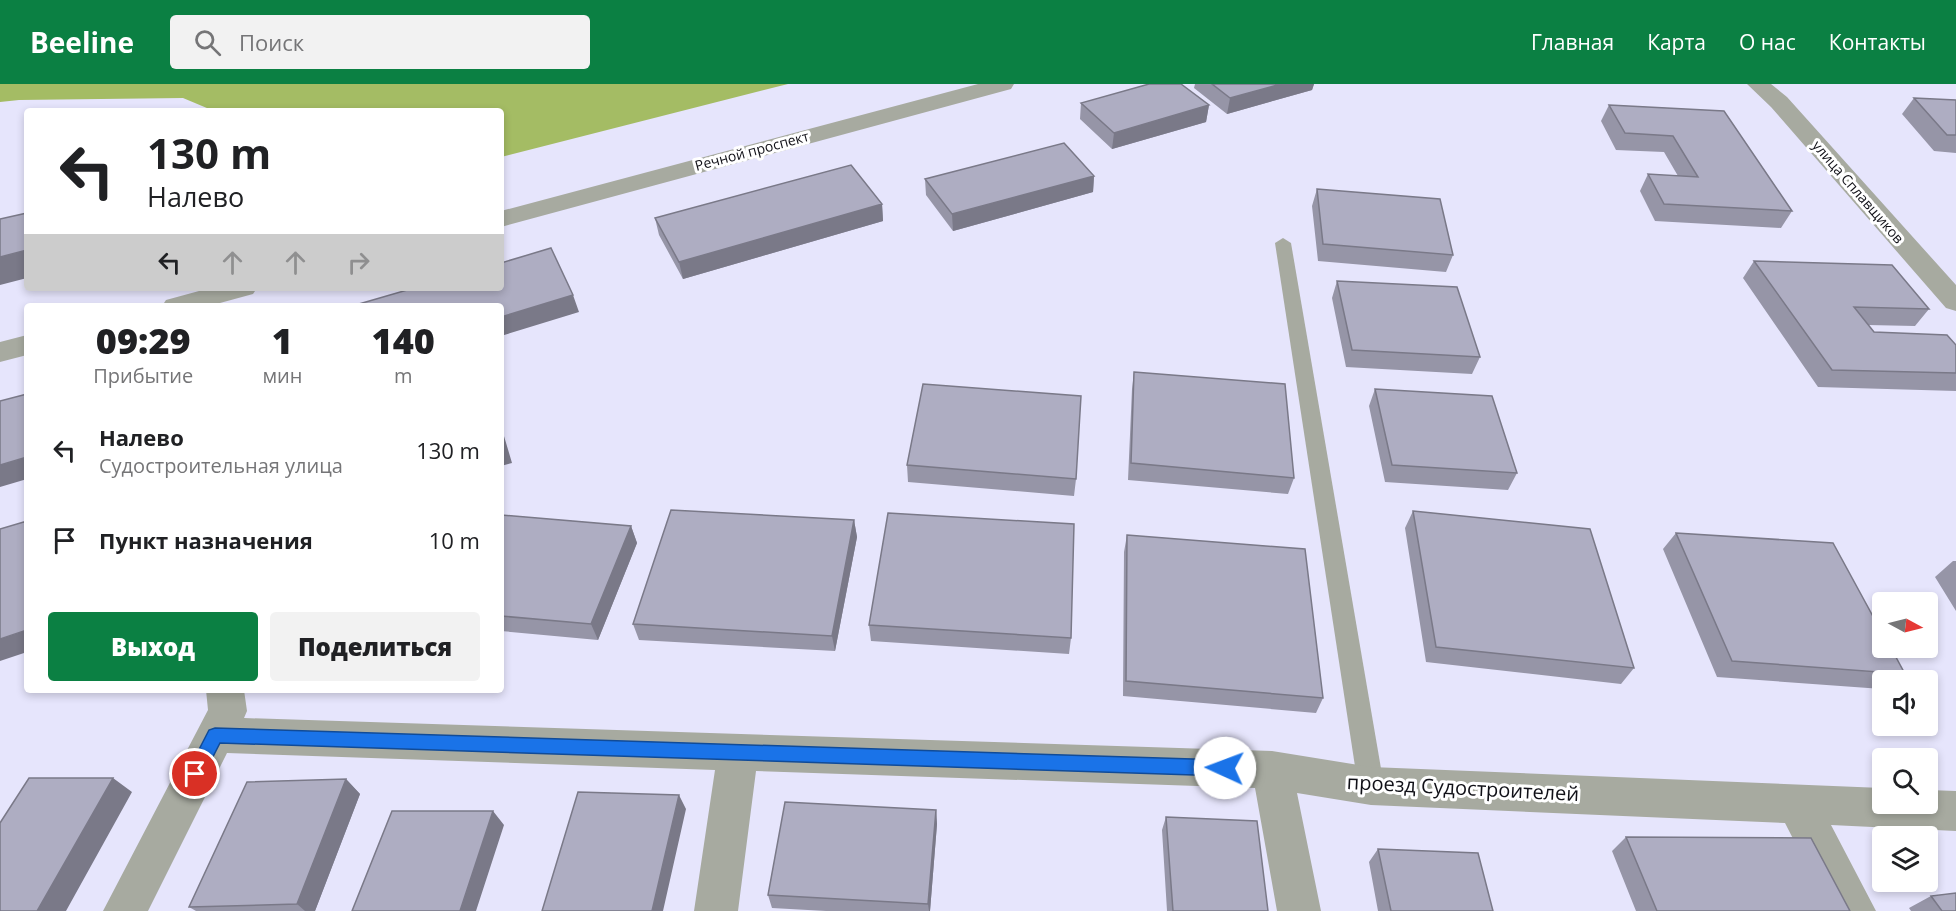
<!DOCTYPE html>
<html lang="ru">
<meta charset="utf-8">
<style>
:root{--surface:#fff;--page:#f2f2f2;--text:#202124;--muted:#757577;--accent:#0b8043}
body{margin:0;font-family:"Open Sans",sans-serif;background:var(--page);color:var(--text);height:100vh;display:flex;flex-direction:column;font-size:22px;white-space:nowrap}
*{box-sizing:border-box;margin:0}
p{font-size:20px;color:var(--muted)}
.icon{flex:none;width:33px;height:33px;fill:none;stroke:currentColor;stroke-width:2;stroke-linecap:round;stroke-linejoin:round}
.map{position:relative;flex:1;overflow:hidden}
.details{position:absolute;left:24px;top:219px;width:480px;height:390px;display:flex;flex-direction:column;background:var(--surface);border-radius:6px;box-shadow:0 3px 9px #0003}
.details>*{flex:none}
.banner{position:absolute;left:24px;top:24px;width:480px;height:183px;border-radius:6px;box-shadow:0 3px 9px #0003;background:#fff;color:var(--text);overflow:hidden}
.needle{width:39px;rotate:97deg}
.controls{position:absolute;left:1872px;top:508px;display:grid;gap:12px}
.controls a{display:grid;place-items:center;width:66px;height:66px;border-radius:6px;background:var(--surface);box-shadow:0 3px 9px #0003;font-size:30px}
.pin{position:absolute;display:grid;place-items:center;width:51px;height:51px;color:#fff;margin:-26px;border:3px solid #fff;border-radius:50%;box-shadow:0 2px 6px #0007}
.me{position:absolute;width:66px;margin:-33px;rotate:272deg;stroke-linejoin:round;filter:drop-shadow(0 0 4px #0008)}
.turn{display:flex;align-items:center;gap:21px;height:126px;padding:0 24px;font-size:27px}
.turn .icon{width:78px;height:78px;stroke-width:2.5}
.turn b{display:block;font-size:42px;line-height:51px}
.lanes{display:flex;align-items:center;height:57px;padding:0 24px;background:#0003;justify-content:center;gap:30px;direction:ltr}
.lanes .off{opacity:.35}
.eta{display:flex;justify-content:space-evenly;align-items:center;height:102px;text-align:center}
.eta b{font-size:36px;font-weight:800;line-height:42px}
.cta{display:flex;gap:12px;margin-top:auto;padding:12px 24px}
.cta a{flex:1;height:69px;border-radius:6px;background:var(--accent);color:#fff;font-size:24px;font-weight:800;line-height:69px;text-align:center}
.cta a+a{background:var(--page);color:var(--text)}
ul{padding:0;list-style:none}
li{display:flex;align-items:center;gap:18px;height:90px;padding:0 24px}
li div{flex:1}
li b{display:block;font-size:22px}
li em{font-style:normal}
header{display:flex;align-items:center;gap:36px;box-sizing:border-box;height:84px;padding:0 30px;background:var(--accent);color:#fff}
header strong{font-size:28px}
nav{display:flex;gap:33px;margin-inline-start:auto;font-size:21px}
.search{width:420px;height:54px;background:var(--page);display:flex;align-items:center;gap:15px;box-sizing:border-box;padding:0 21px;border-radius:6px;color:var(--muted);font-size:22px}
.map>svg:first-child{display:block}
.forest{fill:#a4bc64}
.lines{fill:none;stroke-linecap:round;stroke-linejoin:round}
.service{fill:#a7aaa0;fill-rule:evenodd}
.minor{fill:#a7aaa0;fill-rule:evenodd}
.tertiary{fill:#a7aaa0;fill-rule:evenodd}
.wall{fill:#9695a7}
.shaded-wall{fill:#7a7988}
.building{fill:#aeadc2;stroke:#7a7988;stroke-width:1.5}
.route{fill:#1a73e8;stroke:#114b97;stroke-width:1.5}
.labels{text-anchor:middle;stroke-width:6;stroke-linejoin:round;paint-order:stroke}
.far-street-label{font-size:14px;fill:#101017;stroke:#fff}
.near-street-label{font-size:20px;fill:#101017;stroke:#fff}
</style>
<header>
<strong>Beeline</strong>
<div class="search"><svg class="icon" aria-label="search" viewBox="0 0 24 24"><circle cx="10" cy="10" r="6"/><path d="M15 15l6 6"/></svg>Поиск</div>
<nav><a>Главная</a><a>Карта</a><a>О нас</a><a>Контакты</a></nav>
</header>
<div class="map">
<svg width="1956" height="827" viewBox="0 0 1956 827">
<rect width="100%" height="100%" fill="#e6e5fc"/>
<path class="forest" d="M0 0H788L501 73V27H214L183 14 19 16 0 18Z"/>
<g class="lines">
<path class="service" d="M1283 154 1291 159 1384 702 1380 711 1371 714 1362 711 1358 702 1275 159Z"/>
<path class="minor" d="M1747 0H1771L1787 13 1956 201V227L1946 224 1771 23Z
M206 606H244L247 627 244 634 1272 667 1371 683 1882 704V720H1928V706L1956 707V747L1831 741 1876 827H1830L1785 739 1371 721 1297 709 1321 827H1277L1255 704 756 687 738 827H694L715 686 227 669 148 827H103L208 626Z"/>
<path class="tertiary" d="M978 0H1014L1011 5 501 143V127Z
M210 204H257L253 210 209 222H162L166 216Z
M27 251V271L0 278V258Z"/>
</g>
<path class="wall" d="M1195 0H1314L1312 6 1227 30 1194 4Z
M1914 14 1956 16V69L1934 67 1902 30Z
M1081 19 1209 21 1206 38 1112 65 1080 35Z
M1609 21 1724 27 1792 127 1781 144 1655 137 1640 107 1648 90 1678 92 1664 68 1616 66 1601 37Z
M1094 92 1093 108 953 147 926 111 925 95Z
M1317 105 1453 171 1446 188 1318 177 1312 122Z
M882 120 883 137 683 195 659 151 655 134Z
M1754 177 1929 225 1915 242 1868 241 1874 248 1956 261V307L1818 303 1743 194Z
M1337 197 1480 273 1472 290 1346 283 1332 214Z
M1134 288 1294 394 1288 410 1128 396 1132 305Z
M1375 305 1517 389 1508 406 1385 398 1369 322Z
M907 381 1076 395 1074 412 908 398Z
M1413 427 1634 584 1621 600 1426 578 1405 444Z
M501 431 631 442 637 459 598 556 501 547Z
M854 436 857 453 835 567 639 556 633 540Z
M1676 449 1905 590 1896 597H1882V605L1717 593 1663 465Z
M1127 451 1323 614 1316 629 1123 612 1124 468Z
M1953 477H1956V527L1935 493Z
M869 541 1071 554 1069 570 871 557Z
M346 695 360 710 315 827H196L189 823Z
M936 726 937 740 930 827H826L772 824 768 811Z
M1166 733 1268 827H1167L1162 746Z
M1626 753 1850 827H1636L1612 767Z
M1378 765 1493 827H1378L1369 778Z
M1931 812 1956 827H1911L1909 824Z"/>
<path class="shaded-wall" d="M1281 0H1314L1312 6 1227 30 1230 14Z
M1209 21 1206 38 1112 65 1114 49Z
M1094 92 1093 108 953 147 952 130Z
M882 120 883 137 683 195 679 178Z
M27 166V194L0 201V173Z
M573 211 579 228 501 252V233Z
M501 342 512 379 501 382Z
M27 373V395L0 403V381Z
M854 436 857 453 835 567 832 552Z
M631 442 637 459 598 556 591 540Z
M27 546V568L0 577V555Z
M113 694 132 708 66 827H37Z
M346 695 360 710 315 827H305L297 820Z
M679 711 686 725 663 827H652Z
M936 726 937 740 930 827H929L928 820Z
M493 727 504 741 476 827H460Z"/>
<path class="building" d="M1149 0H1181L1209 21 1114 49 1081 19Z
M1212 0H1281L1230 14Z
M1914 14 1956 16V51H1947Z
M1609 21 1724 27 1792 127 1664 120 1648 90 1698 93 1673 52 1625 49Z
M1064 59 1094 92 952 130 925 95Z
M851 81 882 120 679 178 655 134Z
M1317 105 1440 115 1453 171 1323 160Z
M27 129V166L0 173V135Z
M551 164 573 211 501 233V222H352L414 204H501V179Z
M1754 177 1892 181 1929 225 1854 223 1874 248 1947 251 1956 261V289L1832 286Z
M1337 197 1457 203 1480 273 1352 266Z
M1134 288 1285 300 1294 394 1131 379Z
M923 300 1081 312 1076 395 907 381Z
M1375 305 1492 312 1517 389 1392 381Z
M27 310V373L0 381V317Z
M671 426 854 436 832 552 633 540Z
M1413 427 1590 445 1634 584 1436 563Z
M888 429 1074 440 1071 554 869 541Z
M501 431 631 442 591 540 501 532Z
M27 437V546L0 555V445Z
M1676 449 1833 459 1882 549V564H1891L1905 590 1732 577Z
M1127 451 1305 465 1323 614 1126 597Z
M29 694H113L37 827H0V739Z
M346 695 297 820 189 823 247 698Z
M578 708 679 711 652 827H542Z
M785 718 936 726 928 820 768 811Z
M392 727H493L460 827H352Z
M1166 733 1257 737 1268 827H1173Z
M1626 753 1811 754 1850 827H1657Z
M1378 765 1478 769 1493 827H1391Z
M1956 809V827H1942L1931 812Z"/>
<path class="route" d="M215 644 1225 676 1231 679 1234 684 1231 689 1225 692 220 659 201 696 195 698 189 696 187 690 189 685 209 646Z"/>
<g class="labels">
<g class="far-street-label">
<text transform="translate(752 67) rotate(-15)" y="5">Речной проспект</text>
<text transform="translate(1858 108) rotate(49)" y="5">улица Сплавщиков</text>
</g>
<g class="near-street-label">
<text transform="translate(1463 704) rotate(3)" y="7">проезд Судостроителей</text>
</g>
</g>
</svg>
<div class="controls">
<a><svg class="needle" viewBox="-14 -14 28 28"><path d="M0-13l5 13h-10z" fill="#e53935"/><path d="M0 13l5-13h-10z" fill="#757577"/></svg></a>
<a><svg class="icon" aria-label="sound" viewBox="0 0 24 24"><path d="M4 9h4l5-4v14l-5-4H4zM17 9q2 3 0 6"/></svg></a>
<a><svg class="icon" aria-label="search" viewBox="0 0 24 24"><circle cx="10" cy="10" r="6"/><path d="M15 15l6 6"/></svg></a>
<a><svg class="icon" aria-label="layers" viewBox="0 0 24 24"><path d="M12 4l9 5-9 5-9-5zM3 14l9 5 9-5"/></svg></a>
</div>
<div class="pin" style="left:195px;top:690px;background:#d93025"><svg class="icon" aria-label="arrive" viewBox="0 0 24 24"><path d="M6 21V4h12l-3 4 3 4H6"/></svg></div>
<svg class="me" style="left:1225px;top:684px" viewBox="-20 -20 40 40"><circle r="19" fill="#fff"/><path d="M0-13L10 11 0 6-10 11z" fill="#1a73e8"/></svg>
<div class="banner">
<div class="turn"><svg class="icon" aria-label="left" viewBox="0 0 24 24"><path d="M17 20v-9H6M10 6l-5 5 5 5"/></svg><div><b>130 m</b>Налево</div></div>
<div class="lanes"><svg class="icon" aria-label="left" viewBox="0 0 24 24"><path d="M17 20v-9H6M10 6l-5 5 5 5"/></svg><svg class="icon off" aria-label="ahead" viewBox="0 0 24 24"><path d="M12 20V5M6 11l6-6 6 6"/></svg><svg class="icon off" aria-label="ahead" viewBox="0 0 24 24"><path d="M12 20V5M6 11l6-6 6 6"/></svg><svg class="icon off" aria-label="right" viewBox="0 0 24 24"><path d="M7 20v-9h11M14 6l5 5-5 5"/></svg></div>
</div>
<section class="details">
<div class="eta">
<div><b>09:29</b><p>Прибытие</p></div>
<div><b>1</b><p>мин</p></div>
<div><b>140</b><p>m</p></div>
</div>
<ul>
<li><svg class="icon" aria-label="left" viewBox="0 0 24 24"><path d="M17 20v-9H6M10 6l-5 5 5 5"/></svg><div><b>Налево</b><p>Судостроительная улица</p></div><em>130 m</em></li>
<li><svg class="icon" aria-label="arrive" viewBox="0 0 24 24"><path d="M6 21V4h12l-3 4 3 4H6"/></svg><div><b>Пункт назначения</b></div><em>10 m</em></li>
</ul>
<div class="cta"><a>Выход</a><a>Поделиться</a></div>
</section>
</div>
